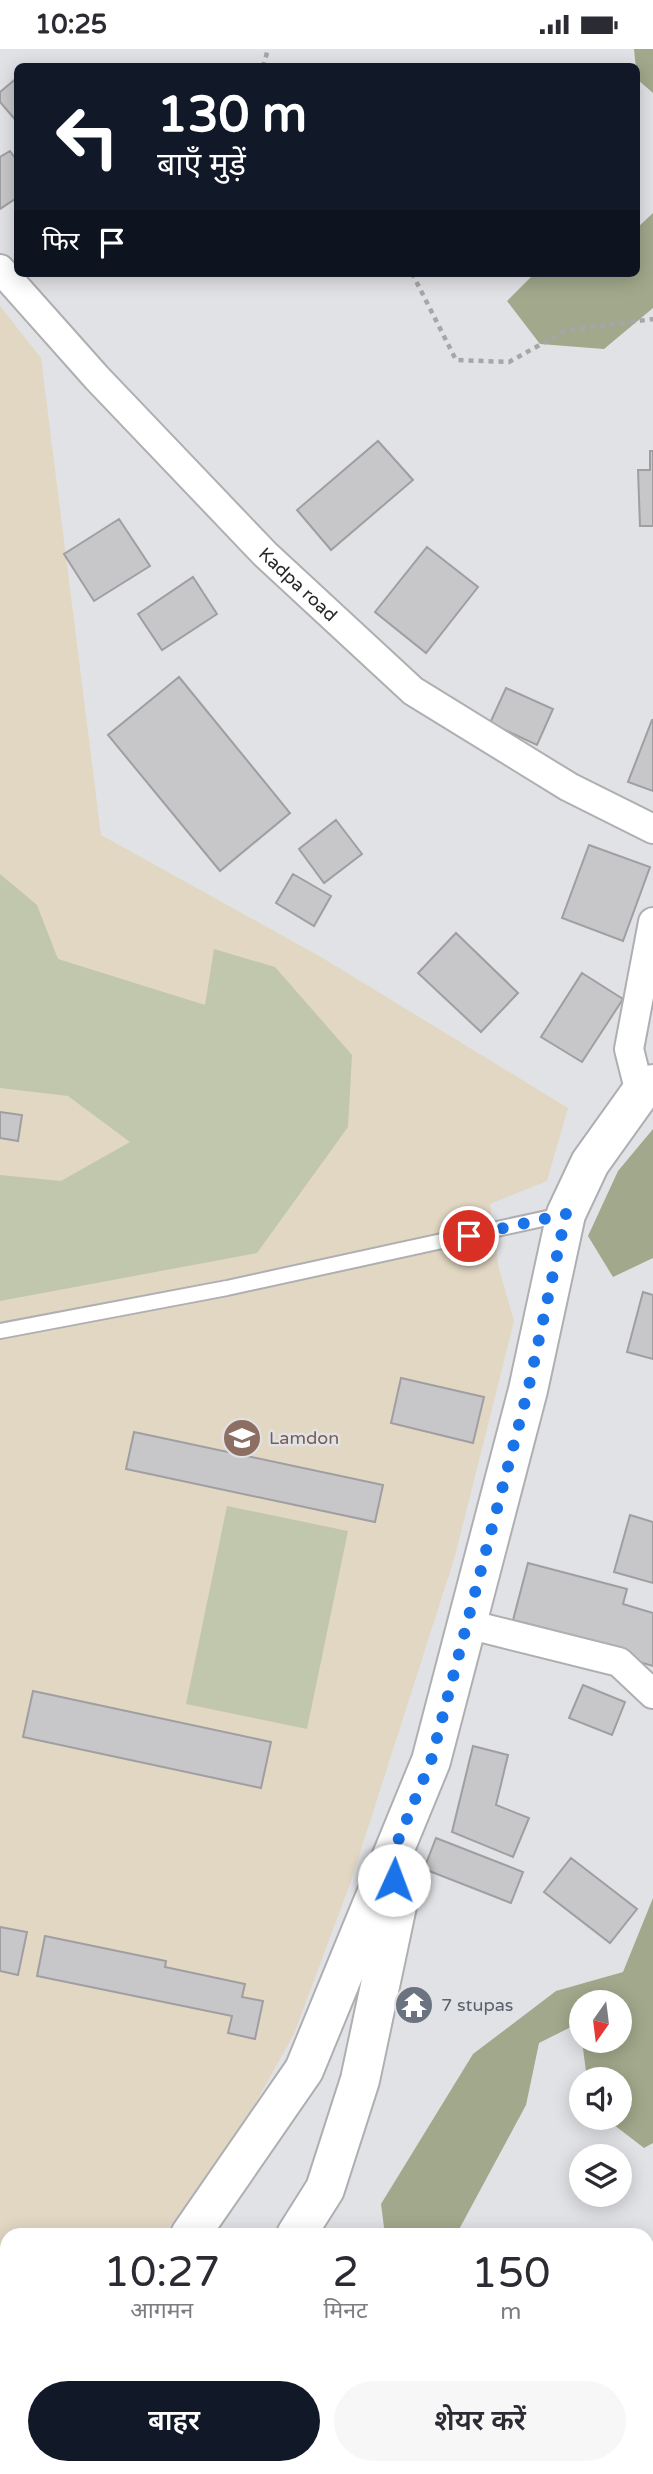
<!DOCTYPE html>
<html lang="hi">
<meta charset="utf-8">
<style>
:root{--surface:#fff;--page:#f7f7f7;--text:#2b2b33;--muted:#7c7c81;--accent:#111827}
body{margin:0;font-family:"Varela Round","Noto Sans Devanagari",sans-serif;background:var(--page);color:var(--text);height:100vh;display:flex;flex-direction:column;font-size:26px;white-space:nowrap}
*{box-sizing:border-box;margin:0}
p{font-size:23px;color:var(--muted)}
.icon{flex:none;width:38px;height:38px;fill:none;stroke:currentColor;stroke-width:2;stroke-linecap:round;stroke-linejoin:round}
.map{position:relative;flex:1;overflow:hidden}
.drawer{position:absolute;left:0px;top:2179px;width:654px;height:247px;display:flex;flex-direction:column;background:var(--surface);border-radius:21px 21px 0 0;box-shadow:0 4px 18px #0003}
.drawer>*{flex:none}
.hud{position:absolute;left:14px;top:14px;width:626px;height:214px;border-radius:10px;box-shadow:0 4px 18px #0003;background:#111827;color:#fff;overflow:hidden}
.needle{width:46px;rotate:194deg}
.tools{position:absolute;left:569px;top:1941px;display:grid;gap:14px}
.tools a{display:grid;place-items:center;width:63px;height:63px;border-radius:50%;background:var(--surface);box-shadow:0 4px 18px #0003;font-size:35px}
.pin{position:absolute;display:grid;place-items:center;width:60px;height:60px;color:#fff;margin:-30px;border:4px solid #fff;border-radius:50%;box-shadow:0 2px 7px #0007}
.me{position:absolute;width:77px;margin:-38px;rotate:2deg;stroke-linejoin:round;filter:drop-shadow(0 0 5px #0008)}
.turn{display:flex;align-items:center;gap:24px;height:147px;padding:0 28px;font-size:32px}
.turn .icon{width:91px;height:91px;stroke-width:2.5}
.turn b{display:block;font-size:49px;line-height:60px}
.then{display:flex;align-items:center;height:66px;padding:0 28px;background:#0003;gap:14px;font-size:26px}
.eta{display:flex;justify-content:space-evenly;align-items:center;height:119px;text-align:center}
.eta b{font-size:42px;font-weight:600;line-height:49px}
.action{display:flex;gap:14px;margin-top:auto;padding:14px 28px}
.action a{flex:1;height:80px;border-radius:42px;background:var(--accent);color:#fff;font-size:28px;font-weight:600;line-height:80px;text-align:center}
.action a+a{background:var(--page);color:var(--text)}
.status{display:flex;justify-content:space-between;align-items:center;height:49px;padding:0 35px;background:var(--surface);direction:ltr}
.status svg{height:19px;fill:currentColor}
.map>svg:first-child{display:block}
.education{fill:#e2d7c3}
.green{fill:#c0c7ac}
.forest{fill:#a1a88b}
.building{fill:#c7c6c9;stroke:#9f9ea1;stroke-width:2}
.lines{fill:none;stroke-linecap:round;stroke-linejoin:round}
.lane-casing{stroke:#afafb2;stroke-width:18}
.street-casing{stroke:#afafb2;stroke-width:32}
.secondary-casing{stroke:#afafb2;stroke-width:42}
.path{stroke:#a5a6a8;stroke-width:4.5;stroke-dasharray:5 5;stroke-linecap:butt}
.lane{stroke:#fff;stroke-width:14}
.street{stroke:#fff;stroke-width:28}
.secondary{stroke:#fff;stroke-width:38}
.route{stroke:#1a73e8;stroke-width:12;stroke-dasharray:0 21.6}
.labels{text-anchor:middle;stroke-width:5;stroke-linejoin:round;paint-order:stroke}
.street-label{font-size:18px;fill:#272728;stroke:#e1e2e5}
.education-label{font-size:18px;fill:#785e54;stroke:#e1e2e5;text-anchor:start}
.worship-label{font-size:18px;fill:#5b616d;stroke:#e1e2e5;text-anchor:start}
</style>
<div class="status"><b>10:25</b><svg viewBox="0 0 49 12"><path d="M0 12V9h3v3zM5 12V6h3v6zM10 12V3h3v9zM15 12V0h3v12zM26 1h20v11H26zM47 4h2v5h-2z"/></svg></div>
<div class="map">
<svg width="653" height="2425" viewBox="0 0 653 2425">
<rect width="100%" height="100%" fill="#e1e2e5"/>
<path class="education" d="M0 257 41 309 101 786 321 908 568 1059 547 1132 490 1155 499 1220 514 1272 455 1507 350 1835 294 1985 231 2098 163 2186H7V2286L0 2285Z"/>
<path class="green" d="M0 825 37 856 58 910 205 956 214 900 275 918 352 1006 348 1078 257 1204 0 1252V1126L61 1132 130 1093 68 1047 0 1039Z
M227 1457 348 1482 307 1680 186 1655Z"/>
<path class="forest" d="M634 0H653V44L637 30Z
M653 164V259L604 300 540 295 507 252 535 224H637V179Z
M653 1080V1209L613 1228 588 1187 618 1122Z
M653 1849V2094L644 2099 605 2069 620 2068V2030H587L582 1992H620V1953H581V1987L579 1974 539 1994 526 2056 456 2186H385L381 2155 473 2005 556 1942 623 1923Z
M336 2418H464L491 2425H335Z"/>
<path class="building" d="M18 28V74L0 53V43Z
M10 102 18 113V148L0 160V108Z
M378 392 413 431 331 501 297 461Z
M650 402H653V477H640L638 421H650Z
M119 470 150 517 94 552 64 505Z
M427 498 478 538 426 604 375 563Z
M193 528 217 565 162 601 138 565Z
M179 628 290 764 220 822 108 686Z
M506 639 553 660 537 696 490 674Z
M652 671H653V742L628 733Z
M336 771 362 805 324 834 299 800Z
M589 796 650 818 623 892 562 869Z
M293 825 331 847 314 877 276 854Z
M456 884 518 944 481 983 418 924Z
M582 924 623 950 582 1013 541 988Z
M0 1063 22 1066 18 1092 0 1089Z
M643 1243 653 1246V1310L627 1303Z
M401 1329 484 1348 473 1394 391 1374Z
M134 1383 383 1436 375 1473 126 1420Z
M630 1466 653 1473V1534L614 1523Z
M528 1514 627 1540 623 1555 653 1564V1617L603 1602 605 1595 513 1571Z
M583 1636 625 1653 612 1686 569 1669Z
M33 1642 271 1693 261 1739 23 1688Z
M473 1697 508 1706 496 1756 529 1769 513 1808 452 1783Z
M436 1789 523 1823 511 1854 424 1820Z
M571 1809 637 1860 610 1894 544 1843Z
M0 1878 27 1883 18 1926 0 1922Z
M45 1887 166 1912 165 1918 245 1935 242 1948 263 1952 255 1990 228 1984 232 1967 37 1927Z
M88 2418H154L161 2425H81Z
M261 2418H312V2425H260Z"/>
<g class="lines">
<defs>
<path id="lane" d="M0 1282 227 1239 561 1166"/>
<g id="street">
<path id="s1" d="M0 220 97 329 265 505 413 642 569 738 653 780"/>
<path d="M640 1044 629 1000 653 873"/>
<path d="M467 1575 619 1613 653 1645"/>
</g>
<path id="secondary" d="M190 2186 304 2021 431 1712 528 1341 566 1165 590 1114 640 1044 653 1035
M296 2186 325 2140 360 2031 398 1852 392 1823
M231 2418 234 2425
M34 2425 38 2418"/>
</defs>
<use href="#lane" class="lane-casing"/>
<use href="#street" class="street-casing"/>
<use href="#secondary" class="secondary-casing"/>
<path class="path" d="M263 18 268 0
M412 224 456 311 509 313 565 282 653 270"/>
<use href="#lane" class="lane"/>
<use href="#street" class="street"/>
<use href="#secondary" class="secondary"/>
</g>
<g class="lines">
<path class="route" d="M394 1831 390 1811 431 1712 528 1341 566 1165 469 1187"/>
</g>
<defs>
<symbol id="school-disc" viewBox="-11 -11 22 22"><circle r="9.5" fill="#8d6e63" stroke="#e1e2e5"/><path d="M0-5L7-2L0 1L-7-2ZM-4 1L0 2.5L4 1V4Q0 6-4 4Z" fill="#fff"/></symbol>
<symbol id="temple-disc" viewBox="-11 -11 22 22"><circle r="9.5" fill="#6b7280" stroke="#e1e2e5"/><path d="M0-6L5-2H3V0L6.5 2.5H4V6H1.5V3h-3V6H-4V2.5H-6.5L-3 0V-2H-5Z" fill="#fff"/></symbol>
</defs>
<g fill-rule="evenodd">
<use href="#school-disc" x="220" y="1367" width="44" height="44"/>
<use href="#temple-disc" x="392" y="1934" width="44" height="44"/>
</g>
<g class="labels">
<g class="street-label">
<text dy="6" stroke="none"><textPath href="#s1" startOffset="434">Kadpa road</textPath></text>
</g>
<g class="education-label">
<text x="269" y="1395">Lamdon</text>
</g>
<g class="worship-label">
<text x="441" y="1962">7 stupas</text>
</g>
</g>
</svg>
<div class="tools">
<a><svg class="needle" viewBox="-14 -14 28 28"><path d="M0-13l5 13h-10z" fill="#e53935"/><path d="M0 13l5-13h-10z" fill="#7c7c81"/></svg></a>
<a><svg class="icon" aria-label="sound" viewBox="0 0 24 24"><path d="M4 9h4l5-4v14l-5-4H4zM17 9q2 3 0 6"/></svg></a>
<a><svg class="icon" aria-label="layers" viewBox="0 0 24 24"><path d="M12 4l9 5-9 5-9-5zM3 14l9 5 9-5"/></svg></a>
</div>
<div class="pin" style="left:469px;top:1187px;background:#d93025"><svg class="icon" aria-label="arrive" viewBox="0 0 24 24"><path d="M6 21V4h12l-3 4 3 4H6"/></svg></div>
<svg class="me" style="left:394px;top:1831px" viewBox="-20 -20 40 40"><circle r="19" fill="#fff"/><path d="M0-13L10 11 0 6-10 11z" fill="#1a73e8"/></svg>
<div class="hud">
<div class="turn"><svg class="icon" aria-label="left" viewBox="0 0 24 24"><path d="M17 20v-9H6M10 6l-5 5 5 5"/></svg><div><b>130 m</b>बाएँ मुड़ें</div></div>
<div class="then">फिर<svg class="icon" aria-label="arrive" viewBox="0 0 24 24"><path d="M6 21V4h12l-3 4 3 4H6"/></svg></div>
</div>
<section class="drawer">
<div class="eta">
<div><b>10:27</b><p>आगमन</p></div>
<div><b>2</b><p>मिनट</p></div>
<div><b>150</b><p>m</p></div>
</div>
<div class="action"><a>बाहर</a><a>शेयर करें</a></div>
</section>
</div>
